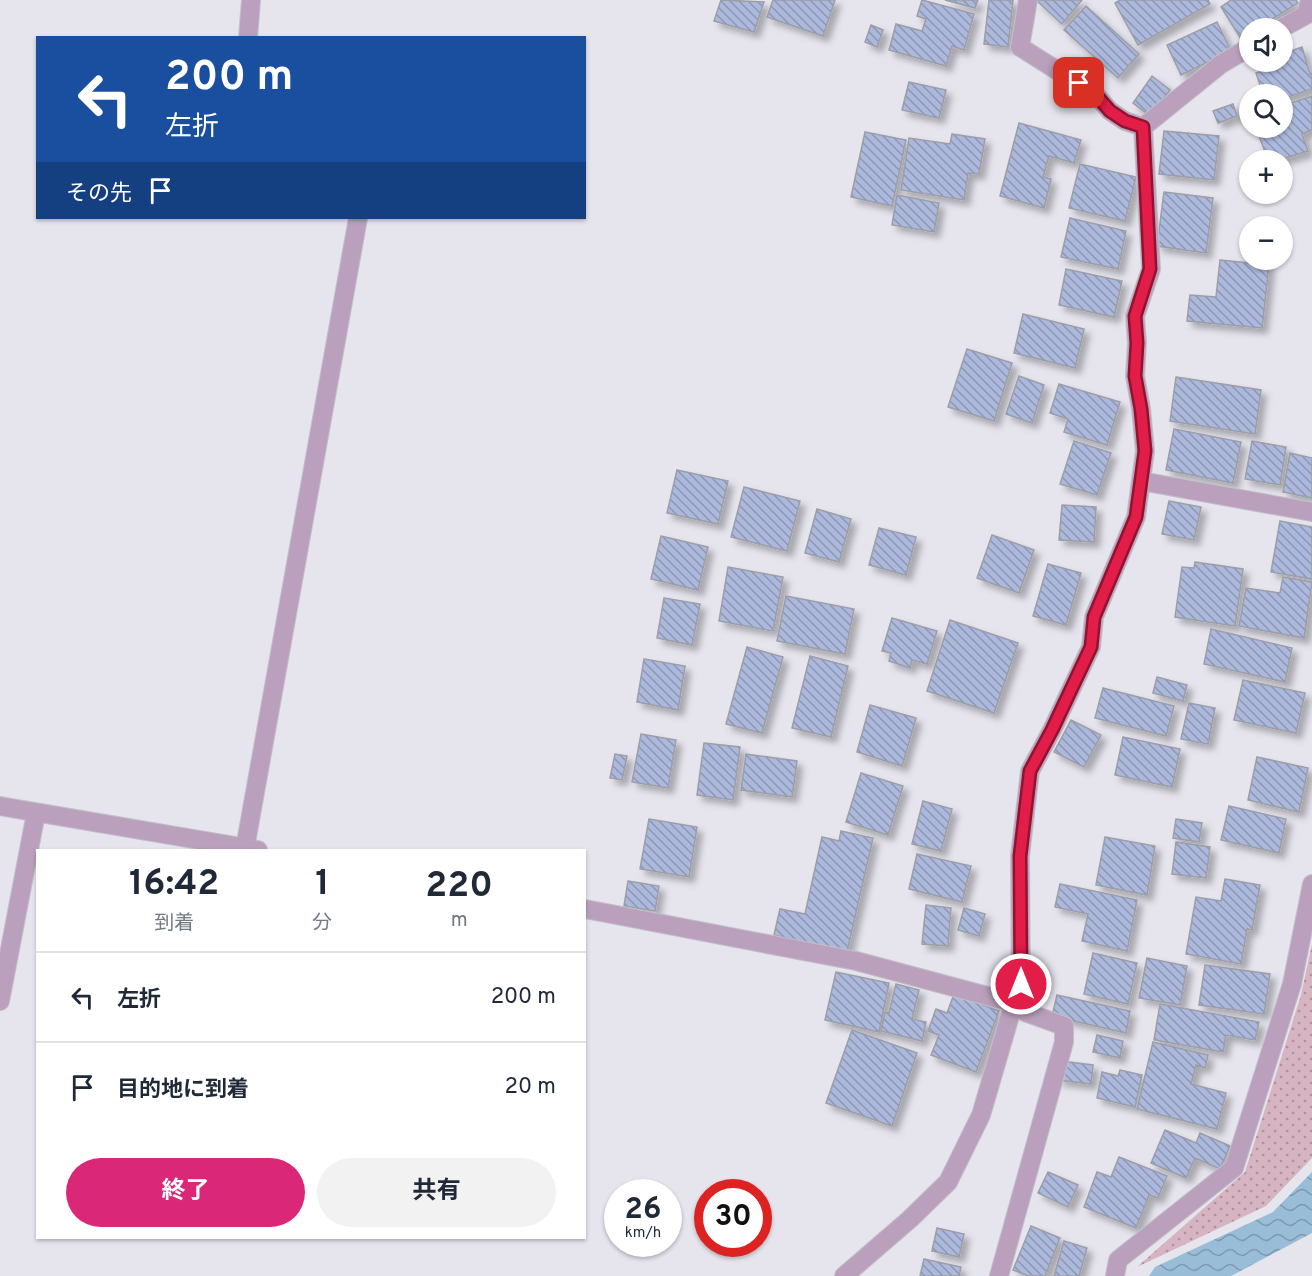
<!DOCTYPE html>
<html lang="ja">
<meta charset="utf-8">
<style>
:root{--surface:#fff;--page:#f2f2f3;--text:#1f2937;--muted:#747a83;--line:#e0e1e3;--accent:#db2777}
body{margin:0;font-family:Overpass,"Noto Sans JP",sans-serif;background:var(--page);color:var(--text);height:100vh;display:flex;flex-direction:column;font-size:22px;white-space:nowrap}
*{box-sizing:border-box;margin:0}
p{font-size:20px;color:var(--muted)}
.icon{flex:none;width:33px;height:33px;fill:none;stroke:currentColor;stroke-width:2;stroke-linecap:round;stroke-linejoin:round}
.map{position:relative;flex:1;overflow:hidden}
.sheet{position:absolute;left:36px;top:849px;width:550px;height:390px;display:flex;flex-direction:column;background:var(--surface);border-radius:0px;box-shadow:0 2px 4px #0004}
.sheet>*{flex:none}
.top-card{position:absolute;left:36px;top:36px;width:550px;height:183px;border-radius:0px;box-shadow:0 2px 4px #0004;background:#1a4fa0;color:#fff;overflow:hidden}
.buttons{position:absolute;left:1239px;top:18px;display:grid;gap:12px}
.buttons a{display:grid;place-items:center;width:54px;height:54px;border-radius:50%;background:var(--surface);box-shadow:0 2px 4px #0004;font-size:30px}
.speed{position:absolute;left:604px;top:1179px;display:flex;gap:12px;font-size:30px;font-weight:700;text-align:center}
.speed>*{display:grid;place-content:center;width:78px;height:78px;border-radius:50%;background:var(--surface);box-shadow:0 2px 4px #0004;line-height:1}
.speed small{font-size:15px;font-weight:400}
.speed .limit{border:9px solid #d22;background:#fff;color:#111}
.pin{position:absolute;display:grid;place-items:center;width:51px;height:51px;color:#fff;margin:-26px;border-radius:12px;box-shadow:0 3px 9px #0006}
.me{position:absolute;width:66px;margin:-33px;rotate:0deg;stroke-linejoin:round;filter:drop-shadow(0 0 4px #0008)}
.turn{display:flex;align-items:center;gap:21px;height:126px;padding:0 30px;font-size:27px}
.turn .icon{width:78px;height:78px;stroke-width:2.5}
.turn b{display:block;font-size:42px;line-height:51px}
.then{display:flex;align-items:center;height:57px;padding:0 30px;background:#0003;gap:12px;font-size:22px}
.eta{display:flex;justify-content:space-evenly;align-items:center;height:102px;text-align:center}
.eta b{font-size:36px;font-weight:700;line-height:42px}
.cta{display:flex;gap:12px;margin-top:auto;padding:12px 30px}
.cta a{flex:1;height:69px;border-radius:36px;background:var(--accent);color:#fff;font-size:24px;font-weight:700;line-height:69px;text-align:center}
.cta a+a{background:var(--page);color:var(--text)}
ul{padding:0;list-style:none}
li{display:flex;align-items:center;gap:18px;height:90px;padding:0 30px;border-top:2px solid var(--line)}
li div{flex:1}
li b{display:block;font-size:22px}
li em{font-style:normal}
.map>svg:first-child{display:block}
.park{fill:url(#park-dots)}
.water{fill:url(#water-waves)}
.building{fill:url(#building-back-hatch);stroke:#9b9ea7;stroke-width:1.5;filter:url(#shadow)}
.lines{fill:none;stroke-linecap:round;stroke-linejoin:round}
.minor-casing{stroke:#c1c0c8;stroke-width:20}
.minor{stroke:#bba0bd;stroke-width:18}
.route-casing{stroke:#92132f;stroke-width:15}
.route{stroke:#e11d48;stroke-width:10}
</style>
<div class="map">
<svg width="1312" height="1276" viewBox="0 0 1312 1276">
<defs>
<pattern id="park-dots" width="8" height="8" patternUnits="userSpaceOnUse" patternTransform="scale(1.5)"><rect width="8" height="8" fill="#d6b4c2"/><path d="M2 2h.1M6 6h.1" fill="none" stroke="#ae939e" stroke-width="1.8" stroke-linecap="round"/></pattern>
<pattern id="water-waves" width="16" height="10" patternUnits="userSpaceOnUse" patternTransform="scale(1.5)"><rect width="16" height="10" fill="#99bcd7"/><path d="M0 5q4-4 8 0t8 0" fill="none" stroke="#7d99af"/></pattern>
<pattern id="building-back-hatch" width="6" height="6" patternUnits="userSpaceOnUse" patternTransform="scale(1.5)"><rect width="6" height="6" fill="#acb9dd"/><path d="M-1 5l2 2M0 0l6 6M5-1l2 2" fill="none" stroke="#8c97b4"/></pattern>
<filter id="shadow"><feDropShadow dx="5.5" dy="5.5" stdDeviation="3" flood-color="#0004"/></filter>
</defs>
<rect width="100%" height="100%" fill="#e6e4ed"/>
<path class="park" d="M1312 944V1158L1266 1206 1137 1267 1245 1172 1301 995Z"/>
<path class="water" d="M1312 1172V1233L1231 1276H1149L1155 1267 1273 1212Z"/>
<path class="building" d="M721 0 764 2 754 32 714 21Z
M773 0H835L823 36 767 17Z
M922 0 974 14 964 50 952 46 946 66 889 50 896 24 922 31 926 19 917 16Z
M945 0H978L975 8Z
M989 0H1013L1008 47 984 44Z
M1036 0H1082L1062 24Z
M1120 0H1208L1210 4 1138 45 1115 3Z
M1231 0H1296L1298 3 1258 28H1250V34L1241 39 1221 7Z
M1086 6 1139 54 1118 78 1064 30Z
M1217 22 1231 51 1181 75 1167 45Z
M871 25 883 30 877 47 865 42Z
M1302 47 1310 74 1312 73V89L1282 99V94H1263L1256 73 1275 67 1273 62H1282V54Z
M1152 76 1170 90 1150 116 1133 103Z
M909 82 946 90 939 118 902 110Z
M1312 96V130L1302 134 1308 151 1279 160H1268L1256 128H1282V106Z
M1233 104 1237 116 1218 123 1213 111Z
M1019 123 1081 140 1074 163 1049 156 1043 177 1051 179 1044 208 1000 196Z
M1164 131 1219 136 1214 180 1159 174Z
M865 132 906 140 892 206 851 197Z
M952 134 985 139 979 174 968 173 964 200 901 190 909 138 950 144Z
M1080 164 1136 177 1125 221 1069 208Z
M1164 192 1213 198 1206 253 1157 246Z
M897 195 939 203 934 232 892 225Z
M1070 218 1126 231 1118 269 1061 257Z
M1220 260 1269 265 1262 328 1187 321 1190 295 1216 297Z
M1066 269 1122 281 1114 317 1059 305Z
M1023 314 1084 329 1075 368 1014 353Z
M967 349 1012 363 994 421 948 407Z
M1019 376 1044 385 1032 423 1006 414Z
M1176 377 1261 390 1255 434 1170 421Z
M1059 384 1120 402 1107 445 1064 432 1068 419 1050 413Z
M1174 429 1241 442 1233 483 1166 470Z
M1074 441 1111 453 1097 495 1060 484Z
M1252 441 1286 447 1280 485 1245 479Z
M1290 453 1312 458V498L1283 492Z
M677 470 728 481 718 524 667 513Z
M744 487 800 501 787 551 731 537Z
M1169 501 1201 507 1194 540 1162 534Z
M1062 505 1096 507 1094 542 1059 540Z
M817 509 851 519 839 562 805 553Z
M1280 521 1312 527V579L1271 572Z
M879 528 916 537 906 575 869 565Z
M992 535 1034 550 1019 593 977 578Z
M661 536 708 547 698 590 651 579Z
M1195 562 1243 569 1235 626 1175 617 1182 567 1194 568Z
M1048 564 1081 573 1066 625 1033 616Z
M728 567 783 577 773 631 719 621Z
M1283 577 1312 582 1304 638 1239 626 1246 588 1280 593Z
M786 596 854 609 845 654 777 641Z
M664 598 700 604 692 645 657 638Z
M892 618 937 631 927 664 912 660 910 668 889 661 891 653 882 651Z
M950 620 1018 643 994 713 927 691Z
M1211 629 1292 648 1285 682 1204 664Z
M747 647 783 657 762 733 726 724Z
M810 656 848 666 831 737 792 728Z
M644 659 685 666 678 710 637 702Z
M1157 677 1187 685 1183 701 1153 693Z
M1243 680 1305 693 1296 733 1234 720Z
M1103 688 1174 706 1166 736 1095 718Z
M1189 703 1215 708 1208 744 1181 739Z
M870 705 916 718 902 766 857 752Z
M1071 720 1101 735 1084 767 1054 752Z
M641 734 676 740 668 788 632 782Z
M1123 737 1180 749 1172 787 1115 775Z
M704 743 740 747 733 800 697 795Z
M615 754 627 756 622 780 610 778Z
M746 754 797 761 792 797 741 790Z
M1257 757 1308 768 1299 812 1248 800Z
M861 773 903 786 888 835 846 822Z
M923 801 952 809 941 851 912 844Z
M1229 806 1286 819 1279 853 1221 840Z
M649 819 697 827 689 877 640 869Z
M1176 819 1202 823 1199 842 1173 838Z
M841 831 873 838 847 952 774 935 780 909 805 914 822 837 839 841Z
M1105 837 1155 846 1147 895 1096 885Z
M1176 842 1210 847 1206 878 1172 874Z
M917 854 971 866 962 902 909 889Z
M1225 879 1260 885 1252 930 1247 929 1241 964 1186 954 1196 897 1221 901Z
M628 881 659 886 655 911 624 906Z
M1060 884 1137 900 1127 951 1082 941 1088 914 1055 907Z
M926 905 951 908 948 946 922 944Z
M964 908 985 914 979 936 958 930Z
M1093 953 1137 963 1128 1004 1084 994Z
M1147 958 1187 966 1180 1005 1139 998Z
M1205 965 1270 974 1264 1014 1199 1005Z
M836 972 889 983 879 1032 825 1020Z
M896 984 919 990 912 1019 926 1022 922 1041 881 1031 885 1012 889 1013Z
M954 994 999 1011 976 1072 931 1055 939 1035 928 1031 936 1009 947 1013Z
M1057 995 1130 1011 1126 1033 1052 1016Z
M1160 1004 1259 1022 1255 1040 1226 1035 1223 1052 1154 1040Z
M852 1030 917 1053 892 1126 826 1103Z
M1097 1035 1123 1041 1120 1058 1093 1052Z
M1153 1042 1208 1055 1205 1068 1196 1065 1191 1084 1226 1093 1217 1129 1137 1109Z
M1061 1061 1093 1065 1091 1084 1058 1080Z
M1120 1070 1142 1075 1135 1107 1097 1098 1102 1072 1118 1076Z
M1165 1130 1196 1143 1200 1133 1230 1146 1220 1169 1195 1158 1186 1178 1151 1163Z
M1119 1157 1167 1176 1158 1198 1149 1195 1136 1228 1084 1207 1097 1172 1111 1177Z
M1048 1172 1078 1185 1068 1207 1038 1193Z
M1031 1226 1060 1238 1045 1276H1029L1013 1270Z
M937 1228 964 1234 959 1257 932 1251Z
M1064 1241 1087 1248 1079 1276H1054Z
M924 1259 961 1267 959 1276H920Z"/>
<g class="lines">
<defs>
<path id="minor" d="M1282 28 1306 15 1310 0
M248 38 251 0
M1143 127 1221 64 1250 47
M1141 481 1312 512
M0 806 258 850
M245 848 358 218
M585 909 856 961 1021 1005
M0 1001 36 813
M844 1276 910 1219 948 1182 981 1115 1014 1002
M999 1276 1064 1042V1026L1025 1012 1021 1005 1020 856 1030 771 1052 730 1091 647 1094 617 1136 517 1145 451 1141 409 1135 376 1137 343 1135 316 1151 269 1143 127 1125 121 1110 111 1096 95 1020 47 1028 0
M1115 1276 1118 1260 1234 1168 1292 984 1312 884"/>
</defs>
<use href="#minor" class="minor-casing"/>
<use href="#minor" class="minor"/>
</g>
<g class="lines">
<defs>
<path id="route" d="M1021 984 1020 856 1030 771 1052 730 1091 647 1094 617 1136 517 1145 451 1141 409 1135 376 1137 343 1135 316 1150 269 1143 127 1125 121 1110 111 1096 95 1079 83"/>
</defs>
<use href="#route" class="route-casing"/>
<use href="#route" class="route"/>
</g>
</svg>
<div class="buttons">
<a><svg class="icon" aria-label="sound" viewBox="0 0 24 24"><path d="M4 9h4l5-4v14l-5-4H4zM17 9q2 3 0 6"/></svg></a>
<a><svg class="icon" aria-label="search" viewBox="0 0 24 24"><circle cx="10" cy="10" r="6"/><path d="M15 15l6 6"/></svg></a>
<a>+</a>
<a>−</a>
</div>
<div class="speed"><div>26<small>km/h</small></div><div class="limit">30</div></div>
<div class="pin" style="left:1079px;top:83px;background:#d93025"><svg class="icon" aria-label="arrive" viewBox="0 0 24 24"><path d="M6 21V4h12l-3 4 3 4H6"/></svg></div>
<svg class="me" style="left:1021px;top:984px" viewBox="-20 -20 40 40"><circle r="17" fill="#e11d48" stroke="#fff" stroke-width="3"/><path d="M0-11L8 9 0 5-8 9z" fill="#fff"/></svg>
<div class="top-card">
<div class="turn"><svg class="icon" aria-label="left" viewBox="0 0 24 24"><path d="M17 20v-9H6M10 6l-5 5 5 5"/></svg><div><b>200 m</b>左折</div></div>
<div class="then">その先<svg class="icon" aria-label="arrive" viewBox="0 0 24 24"><path d="M6 21V4h12l-3 4 3 4H6"/></svg></div>
</div>
<section class="sheet">
<div class="eta">
<div><b>16:42</b><p>到着</p></div>
<div><b>1</b><p>分</p></div>
<div><b>220</b><p>m</p></div>
</div>
<ul>
<li><svg class="icon" aria-label="left" viewBox="0 0 24 24"><path d="M17 20v-9H6M10 6l-5 5 5 5"/></svg><div><b>左折</b></div><em>200 m</em></li>
<li><svg class="icon" aria-label="arrive" viewBox="0 0 24 24"><path d="M6 21V4h12l-3 4 3 4H6"/></svg><div><b>目的地に到着</b></div><em>20 m</em></li>
</ul>
<div class="cta"><a>終了</a><a>共有</a></div>
</section>
</div>
